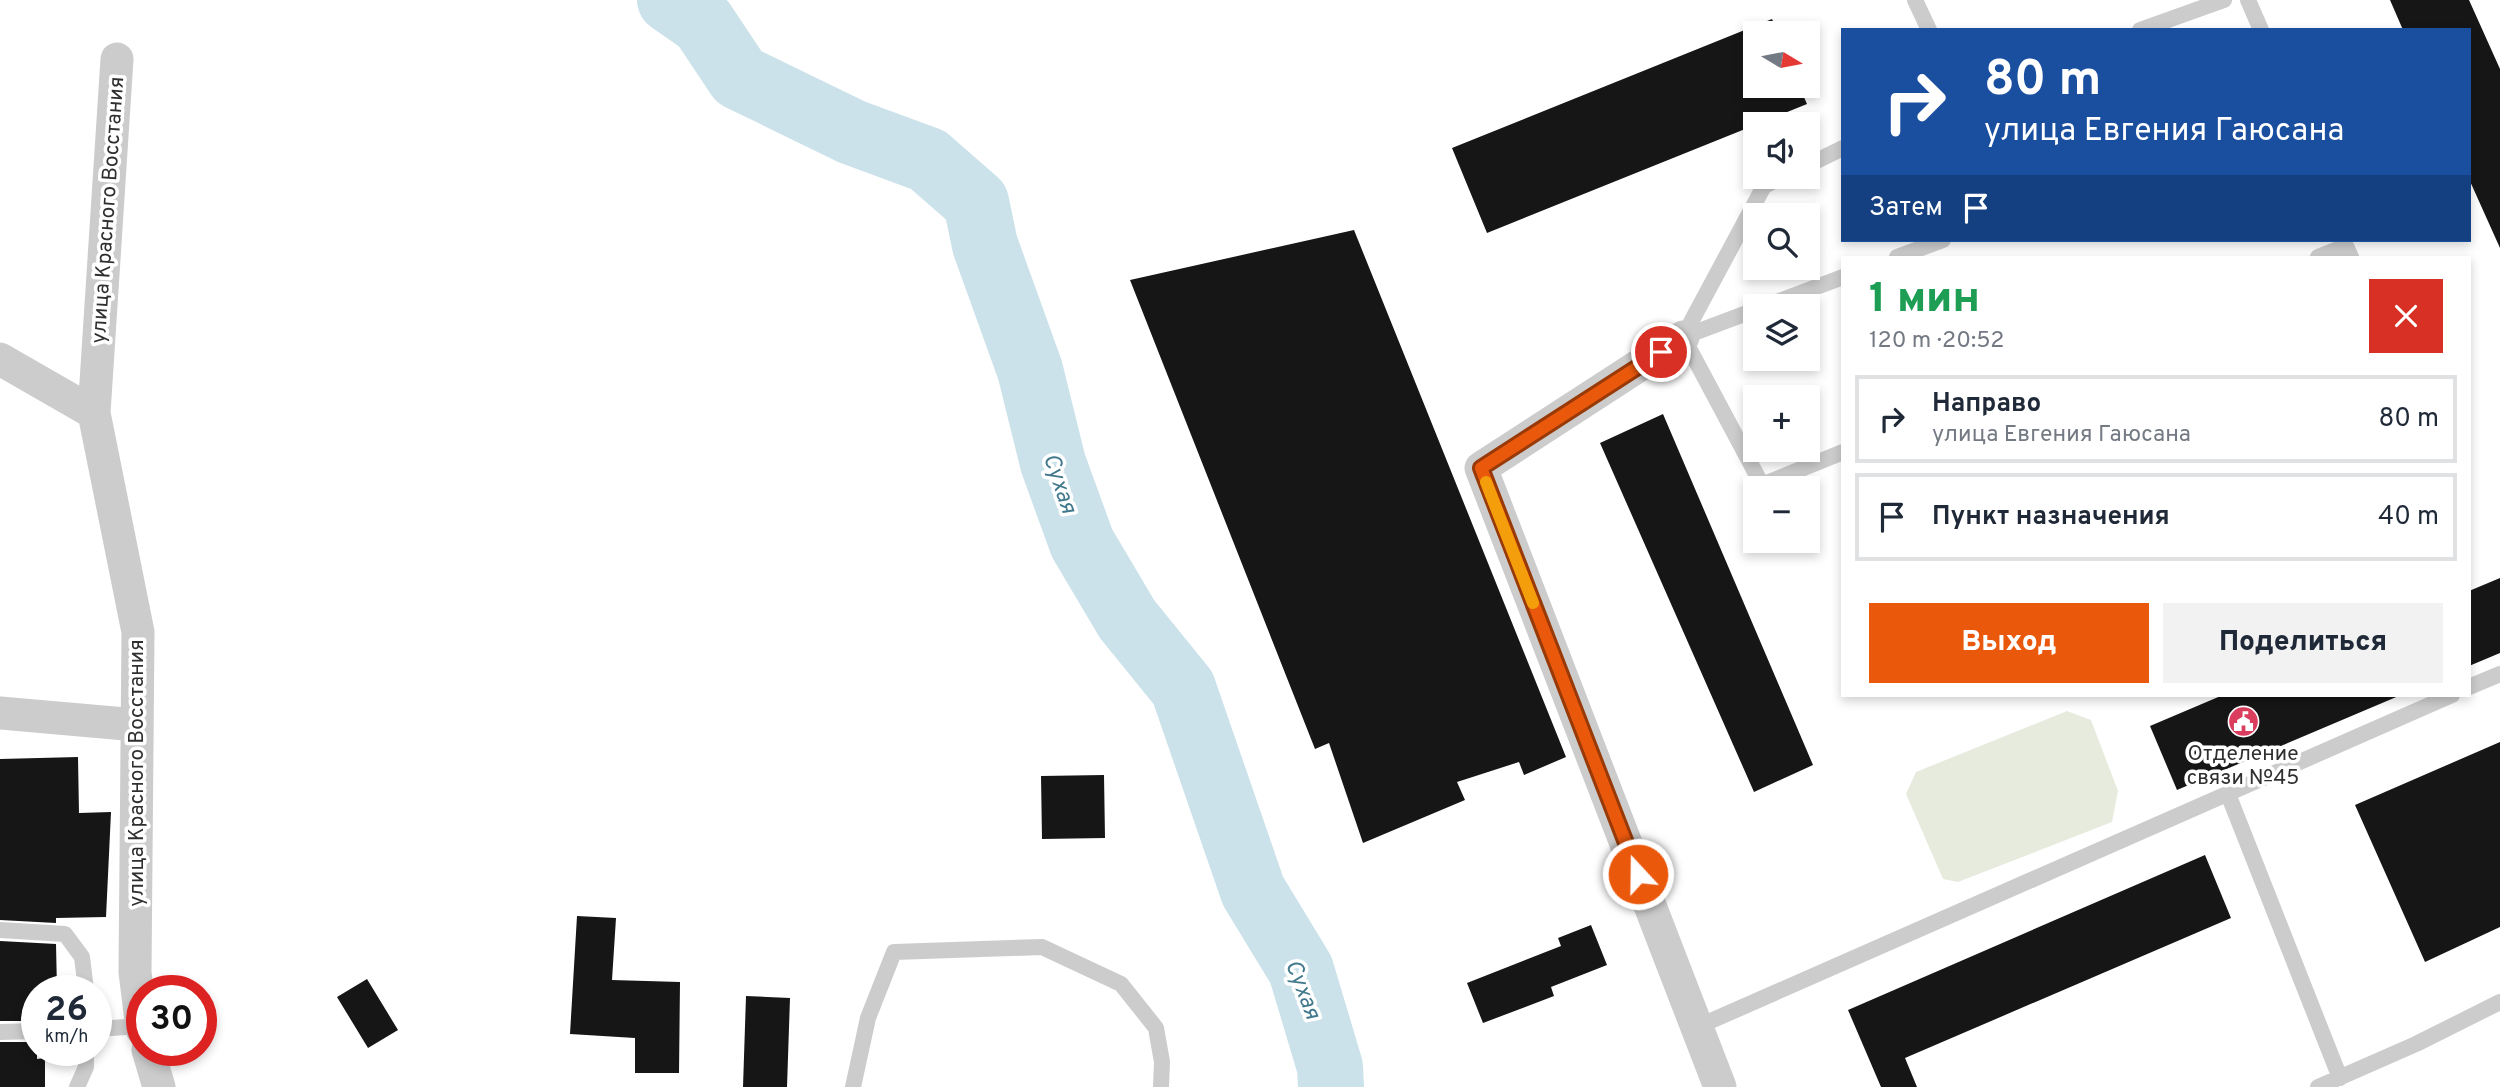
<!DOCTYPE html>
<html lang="ru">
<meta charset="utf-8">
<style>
:root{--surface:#fff;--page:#f2f2f3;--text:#1f2937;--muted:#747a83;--line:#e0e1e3;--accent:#ea580c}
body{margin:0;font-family:Overpass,sans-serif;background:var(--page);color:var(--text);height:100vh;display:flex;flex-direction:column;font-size:26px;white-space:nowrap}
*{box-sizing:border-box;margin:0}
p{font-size:23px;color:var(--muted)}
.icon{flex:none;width:38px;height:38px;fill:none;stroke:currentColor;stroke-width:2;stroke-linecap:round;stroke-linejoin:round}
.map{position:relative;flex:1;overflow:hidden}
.panel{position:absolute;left:1841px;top:256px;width:630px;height:441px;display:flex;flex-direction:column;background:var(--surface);border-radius:0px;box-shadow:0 4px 10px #0003}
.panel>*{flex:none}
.top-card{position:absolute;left:1841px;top:28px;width:630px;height:214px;border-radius:0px;box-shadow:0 4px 10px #0003;background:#1a4fa0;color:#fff;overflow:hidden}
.needle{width:46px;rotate:100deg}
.buttons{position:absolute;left:1743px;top:21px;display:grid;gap:14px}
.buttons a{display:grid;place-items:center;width:77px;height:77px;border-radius:0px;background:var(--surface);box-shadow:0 4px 10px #0003;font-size:35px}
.speed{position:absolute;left:21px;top:975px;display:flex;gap:14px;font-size:35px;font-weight:700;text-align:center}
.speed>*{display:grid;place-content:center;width:91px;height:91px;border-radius:50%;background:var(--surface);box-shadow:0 4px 10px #0003;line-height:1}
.speed small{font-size:18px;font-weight:400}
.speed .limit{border:10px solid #d22;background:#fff;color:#111}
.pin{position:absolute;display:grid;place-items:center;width:60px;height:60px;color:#fff;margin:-30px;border:4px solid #fff;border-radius:50%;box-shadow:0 2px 7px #0007}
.me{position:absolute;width:77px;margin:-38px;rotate:339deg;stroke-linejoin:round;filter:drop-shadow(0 0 5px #0008)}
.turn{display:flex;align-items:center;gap:24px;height:147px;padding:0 28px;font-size:32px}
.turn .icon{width:91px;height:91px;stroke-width:2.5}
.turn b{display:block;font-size:49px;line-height:60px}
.then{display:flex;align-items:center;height:66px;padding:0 28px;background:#0003;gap:14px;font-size:26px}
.round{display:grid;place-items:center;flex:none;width:74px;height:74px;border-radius:0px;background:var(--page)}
.headline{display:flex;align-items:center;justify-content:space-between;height:119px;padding:0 28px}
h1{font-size:42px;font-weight:800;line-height:52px;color:#1e9e55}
.primary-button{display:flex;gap:14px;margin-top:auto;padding:14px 28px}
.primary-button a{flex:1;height:80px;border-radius:0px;background:var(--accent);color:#fff;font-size:28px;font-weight:800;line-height:80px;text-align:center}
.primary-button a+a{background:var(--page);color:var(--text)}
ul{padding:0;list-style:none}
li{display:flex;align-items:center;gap:21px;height:88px;margin:0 14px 10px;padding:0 14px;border:4px solid var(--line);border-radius:0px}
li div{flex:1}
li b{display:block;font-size:26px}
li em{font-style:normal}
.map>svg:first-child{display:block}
.green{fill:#e7ebdd}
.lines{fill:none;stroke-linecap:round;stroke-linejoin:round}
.river{stroke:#cbe2ea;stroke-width:66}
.building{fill:#161616}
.service{stroke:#ccc;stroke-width:16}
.minor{stroke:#ccc;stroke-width:33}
.route-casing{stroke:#983908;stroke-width:18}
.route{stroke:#ea580c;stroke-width:12}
.slow{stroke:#f59e0b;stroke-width:12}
.labels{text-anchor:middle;stroke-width:7;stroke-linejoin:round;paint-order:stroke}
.street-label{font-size:21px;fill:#2f2f2f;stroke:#fff}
.poi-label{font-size:21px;fill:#2f2f2f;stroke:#fff}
.water-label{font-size:23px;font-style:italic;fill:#42798c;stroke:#fff}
</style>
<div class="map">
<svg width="2500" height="1087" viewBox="0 0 2500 1087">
<rect width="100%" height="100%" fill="#fff"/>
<path class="green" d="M2067 711 2091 720 2118 791 2112 822 1958 882 1943 879 1906 794 1916 772Z"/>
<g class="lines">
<path class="river" d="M670 0 703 23 739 77 852 132 928 160 976 202 985 245 1030 370 1053 463 1082 543 1127 619 1183 688 1253 891 1301 970 1330 1067 1331 1087"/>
</g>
<path class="building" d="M2390 0H2469L2500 69V248L2469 179V30H2403Z
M1772 19 1778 33H1755V86H1799L1807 104 1487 233 1452 148Z
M1354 230 1566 757 1524 775 1519 762 1457 782 1465 800 1363 843 1329 743 1315 749 1130 280Z
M1663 414 1813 765 1754 792 1600 443Z
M2500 578V653L2469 666V591Z
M2223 695H2401L2177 790 2150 726Z
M2500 742V927L2425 962 2355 805Z
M78 757 79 813 111 812 106 917 56 918V923L0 920V759Z
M1104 775 1105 838 1042 839 1041 776Z
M2205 855 2231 918 1905 1058 1917 1087H1881L1848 1010Z
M577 916 616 918 612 980 680 982 679 1073H635V1038L570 1034Z
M1591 925 1607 965 1551 987 1554 996 1483 1023 1467 983 1561 946 1558 938Z
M0 941 56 944 57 990H37V1021H0Z
M367 979 398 1030 368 1048 337 997Z
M746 996 790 998 787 1087H743Z
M0 1042H37V1059L45 1058V1087H0Z"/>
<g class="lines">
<path class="service" d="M1915 0 1929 30
M2248 0 2261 30
M2140 30 2224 0
M1808 165 1843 148
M1897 257 1943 240
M2318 257 2346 246 2351 257
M1766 306 1843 277
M1683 337 1762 485 1843 452
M1683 337 1764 186 1782 177
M1683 337 1755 310
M2469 687 2500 674
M2228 794 2340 1078
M0 930 65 934 82 957 86 990
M1697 1027 2452 695
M96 1029 141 1026
M0 1032 37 1031
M77 1087 86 1067V1050
M853 1087 868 1018 894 952 1042 947 1121 984 1156 1028 1162 1062 1161 1087
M2318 1087 2416 1044 2500 1002"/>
<path class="minor" d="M117 59 94 413 138 632 135 972 142 1029
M1683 337 1481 468 1720 1087
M0 359 94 413
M0 713 137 725
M148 1050 159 1087"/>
</g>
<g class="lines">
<defs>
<path id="route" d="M1638 874 1481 468 1661 352"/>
</defs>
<use href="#route" class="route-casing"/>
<use href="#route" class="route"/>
<path class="slow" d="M1486 482 1533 603"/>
</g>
<defs>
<symbol id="civic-disc" viewBox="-11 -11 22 22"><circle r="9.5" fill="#da3d5e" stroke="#fff"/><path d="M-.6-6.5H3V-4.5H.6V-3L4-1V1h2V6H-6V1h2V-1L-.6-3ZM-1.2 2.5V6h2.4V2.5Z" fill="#fff"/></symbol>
</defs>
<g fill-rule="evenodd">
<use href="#civic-disc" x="2226" y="704" width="35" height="35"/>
</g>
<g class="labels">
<g class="street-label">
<text transform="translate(107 210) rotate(-86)" y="7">улица Красного Восстания</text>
<text transform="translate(136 773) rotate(-90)" y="7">улица Красного Восстания</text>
</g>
<g class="poi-label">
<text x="2243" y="760">Отделение<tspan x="2243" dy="24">связи №45</tspan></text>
</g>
<g class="water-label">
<text transform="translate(1061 483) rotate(71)" y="8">Сухая</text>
<text transform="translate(1304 989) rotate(69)" y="8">Сухая</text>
</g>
</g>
</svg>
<div class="buttons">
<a><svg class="needle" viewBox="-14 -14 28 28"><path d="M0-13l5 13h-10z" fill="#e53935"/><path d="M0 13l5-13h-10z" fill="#747a83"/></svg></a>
<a><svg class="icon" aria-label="sound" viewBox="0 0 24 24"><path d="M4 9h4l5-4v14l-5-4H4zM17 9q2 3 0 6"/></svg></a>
<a><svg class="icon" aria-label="search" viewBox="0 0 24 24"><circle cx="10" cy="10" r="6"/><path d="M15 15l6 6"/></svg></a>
<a><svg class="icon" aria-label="layers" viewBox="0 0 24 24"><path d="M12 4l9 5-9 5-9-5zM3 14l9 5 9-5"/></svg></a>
<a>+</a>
<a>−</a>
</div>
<div class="speed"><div>26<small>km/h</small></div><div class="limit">30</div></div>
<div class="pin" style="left:1661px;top:352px;background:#d93025"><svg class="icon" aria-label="arrive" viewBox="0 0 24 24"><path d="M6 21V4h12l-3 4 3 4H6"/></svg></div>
<svg class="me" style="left:1638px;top:874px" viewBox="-20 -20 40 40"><circle r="17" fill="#ea580c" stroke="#fff" stroke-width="3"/><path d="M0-11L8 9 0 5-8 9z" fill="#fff"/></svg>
<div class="top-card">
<div class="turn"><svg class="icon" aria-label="right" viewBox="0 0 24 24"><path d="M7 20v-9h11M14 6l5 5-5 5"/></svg><div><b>80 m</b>улица Евгения Гаюсана</div></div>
<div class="then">Затем<svg class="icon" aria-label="arrive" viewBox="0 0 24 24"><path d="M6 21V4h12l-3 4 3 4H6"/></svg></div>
</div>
<section class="panel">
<div class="headline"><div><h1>1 мин</h1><p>120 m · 20:52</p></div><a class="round" style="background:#d93025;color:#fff"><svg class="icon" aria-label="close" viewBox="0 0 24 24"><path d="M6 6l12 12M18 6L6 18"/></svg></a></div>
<ul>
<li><svg class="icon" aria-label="right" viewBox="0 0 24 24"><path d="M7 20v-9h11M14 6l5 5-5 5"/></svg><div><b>Направо</b><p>улица Евгения Гаюсана</p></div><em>80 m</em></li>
<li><svg class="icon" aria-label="arrive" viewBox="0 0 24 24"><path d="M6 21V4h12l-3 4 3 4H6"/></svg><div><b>Пункт назначения</b></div><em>40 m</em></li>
</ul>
<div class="primary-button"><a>Выход</a><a>Поделиться</a></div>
</section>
</div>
